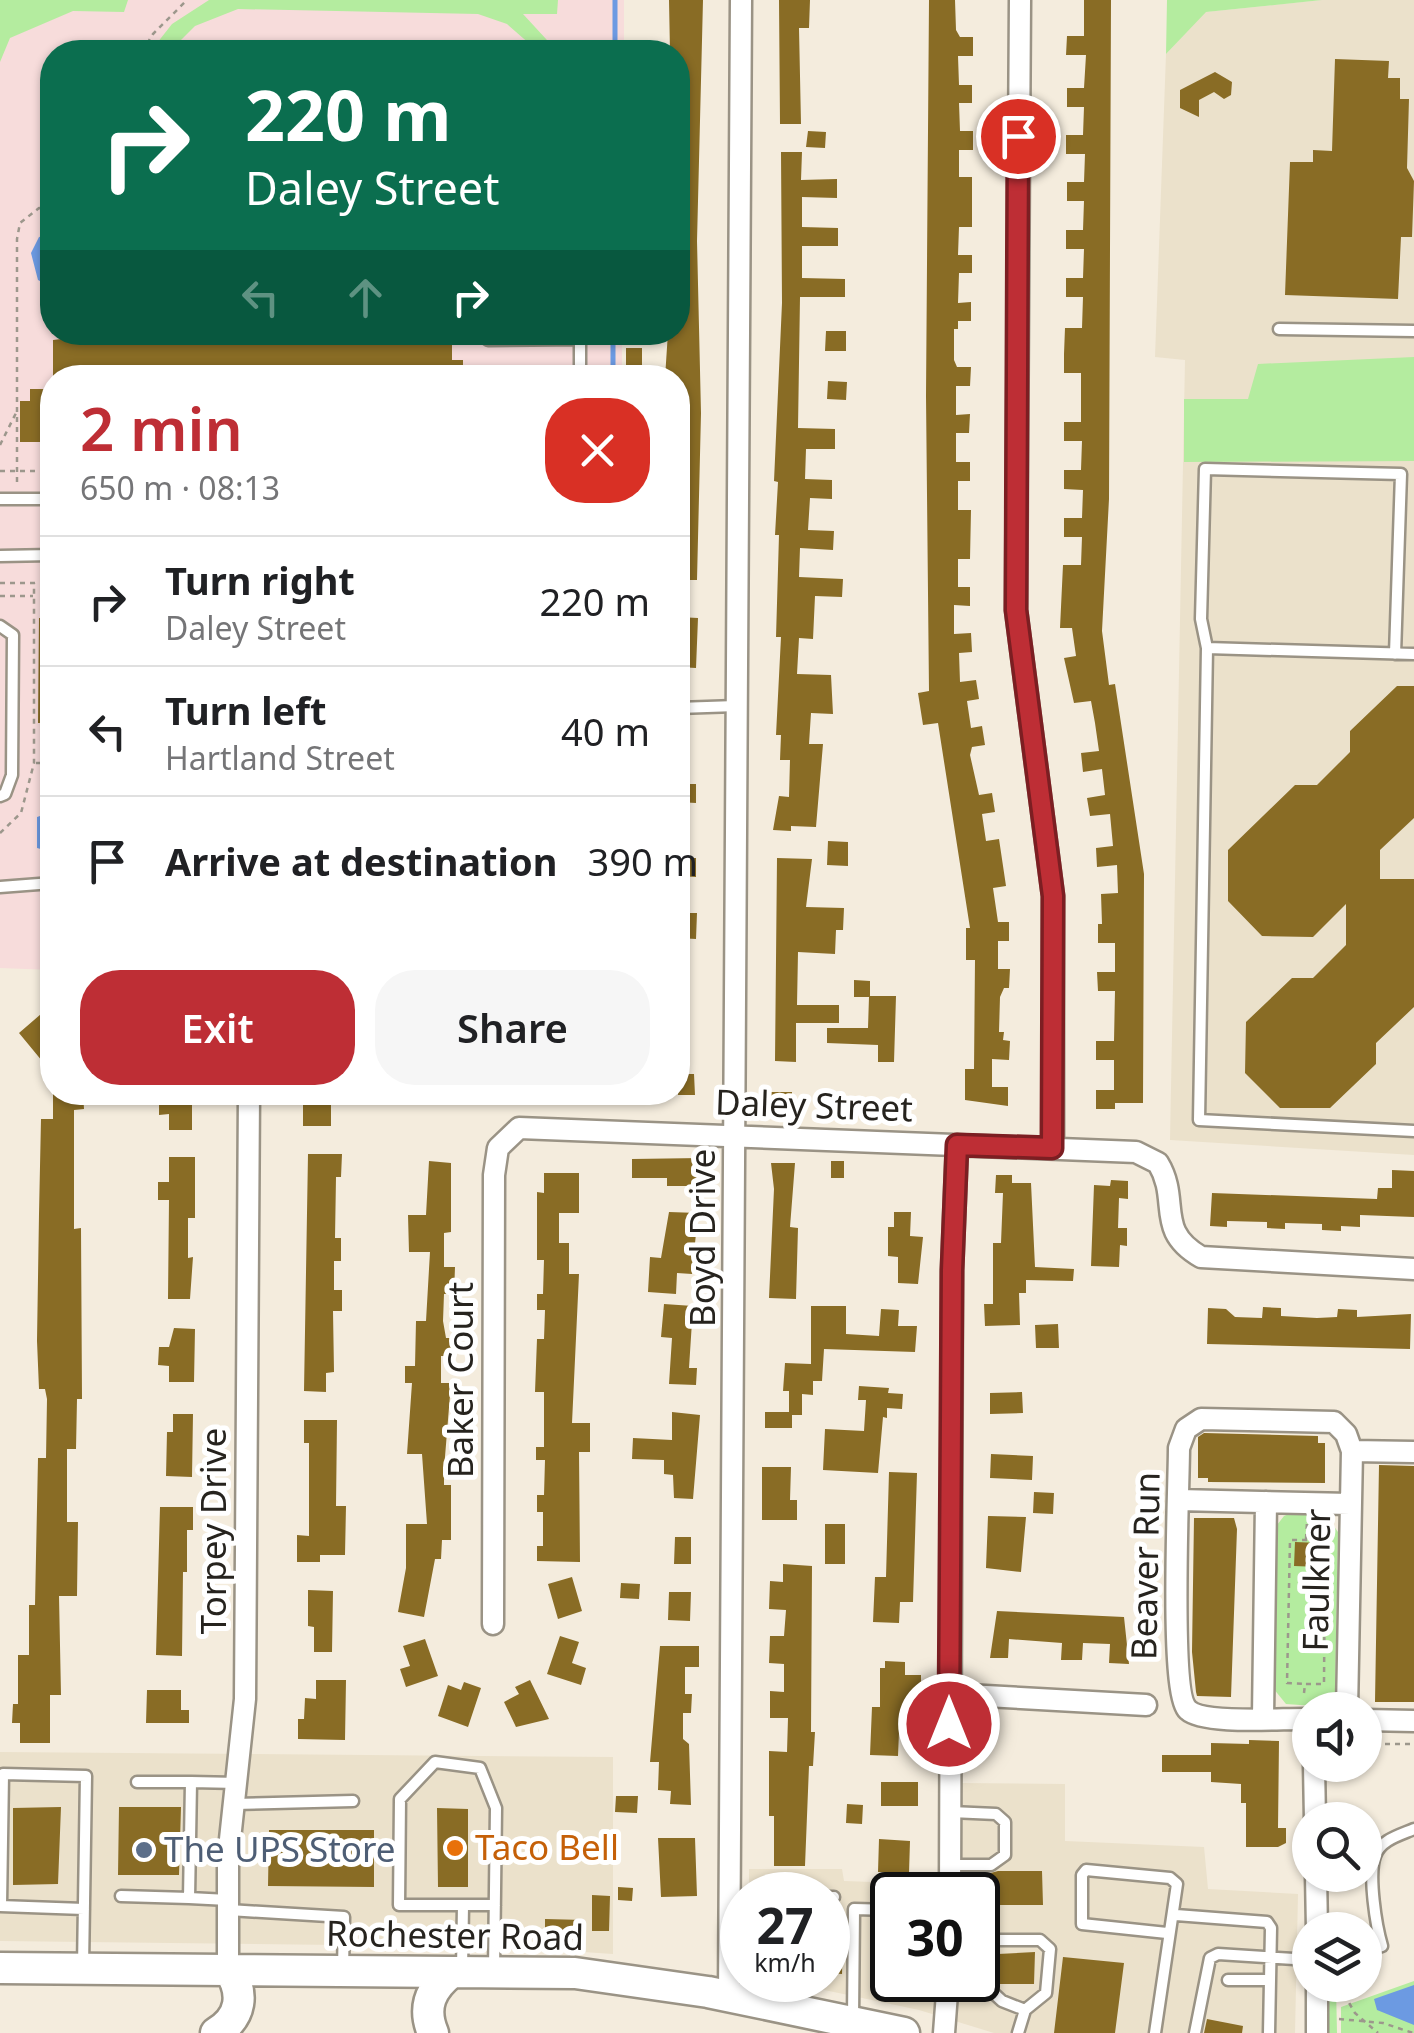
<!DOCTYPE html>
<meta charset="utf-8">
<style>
:root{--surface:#fff;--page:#f6f6f6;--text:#202124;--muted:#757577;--line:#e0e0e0;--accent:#be2e35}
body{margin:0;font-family:"Noto Sans",sans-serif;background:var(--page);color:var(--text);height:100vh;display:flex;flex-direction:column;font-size:38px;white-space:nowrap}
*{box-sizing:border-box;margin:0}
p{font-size:32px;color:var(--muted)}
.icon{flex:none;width:55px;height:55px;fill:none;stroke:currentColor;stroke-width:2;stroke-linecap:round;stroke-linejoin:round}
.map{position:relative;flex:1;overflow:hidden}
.panel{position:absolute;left:40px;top:365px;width:650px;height:740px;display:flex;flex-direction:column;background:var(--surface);border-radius:40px;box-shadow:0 2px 8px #0004}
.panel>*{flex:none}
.top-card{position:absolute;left:40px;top:40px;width:650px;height:305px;border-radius:40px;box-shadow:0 2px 8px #0004;background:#0b6e4f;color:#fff;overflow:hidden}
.controls{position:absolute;left:1292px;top:1692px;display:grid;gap:20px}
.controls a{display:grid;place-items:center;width:90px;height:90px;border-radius:50%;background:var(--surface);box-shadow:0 2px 8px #0004;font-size:50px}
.speed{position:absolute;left:720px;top:1872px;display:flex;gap:20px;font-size:50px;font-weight:700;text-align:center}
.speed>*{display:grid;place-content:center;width:130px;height:130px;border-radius:50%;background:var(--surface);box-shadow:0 2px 8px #0004;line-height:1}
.speed small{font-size:25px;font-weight:400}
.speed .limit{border:5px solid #111;border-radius:15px;background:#fff;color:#111}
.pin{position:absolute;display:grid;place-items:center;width:85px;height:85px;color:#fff;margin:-42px;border:5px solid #fff;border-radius:50%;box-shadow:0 2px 10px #0007}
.me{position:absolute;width:110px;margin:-55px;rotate:0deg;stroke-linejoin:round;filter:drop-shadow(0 0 8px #0008)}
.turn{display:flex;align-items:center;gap:35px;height:210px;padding:0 40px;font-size:45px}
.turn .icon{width:130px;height:130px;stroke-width:2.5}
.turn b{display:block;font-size:70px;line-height:85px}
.lanes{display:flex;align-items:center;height:95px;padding:0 40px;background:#0003;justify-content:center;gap:50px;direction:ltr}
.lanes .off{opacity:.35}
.round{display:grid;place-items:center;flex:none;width:105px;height:105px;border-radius:40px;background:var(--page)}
.headline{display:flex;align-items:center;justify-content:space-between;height:170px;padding:0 40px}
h1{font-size:60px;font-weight:600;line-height:75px;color:var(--accent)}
.button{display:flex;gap:20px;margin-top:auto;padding:20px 40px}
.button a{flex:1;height:115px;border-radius:40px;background:var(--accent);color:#fff;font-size:40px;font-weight:600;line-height:115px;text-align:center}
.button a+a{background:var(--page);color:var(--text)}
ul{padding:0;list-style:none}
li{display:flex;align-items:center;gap:30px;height:130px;padding:0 40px;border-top:2px solid var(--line)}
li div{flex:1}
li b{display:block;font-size:38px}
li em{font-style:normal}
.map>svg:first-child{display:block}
.built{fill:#ebe1cb;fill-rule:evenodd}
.education{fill:#f7dcdb}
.green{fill:#b4ec9f}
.water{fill:#6c9ae2}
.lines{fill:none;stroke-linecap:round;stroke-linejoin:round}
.stream{stroke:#6c9ae2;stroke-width:5}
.building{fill:#896c25}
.lane-casing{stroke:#9a9385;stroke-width:15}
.street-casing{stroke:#9a9385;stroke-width:25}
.secondary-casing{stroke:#9a9385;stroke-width:35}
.path{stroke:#9c978c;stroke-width:2.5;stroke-dasharray:5 5;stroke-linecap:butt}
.lane{stroke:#fff;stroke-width:10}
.street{stroke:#fff;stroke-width:20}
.secondary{stroke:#fff;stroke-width:30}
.route-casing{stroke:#7c1e22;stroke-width:25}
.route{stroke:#be2e35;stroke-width:18}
.food-dot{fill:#e8710a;stroke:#fff;stroke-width:4}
.service-dot{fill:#5c6f8a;stroke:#fff;stroke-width:4}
.labels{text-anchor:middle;stroke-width:10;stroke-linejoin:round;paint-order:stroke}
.street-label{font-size:35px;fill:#26231e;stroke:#fff}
.food-label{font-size:35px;fill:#c56008;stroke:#fff;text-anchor:start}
.service-label{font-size:35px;fill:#4e5e75;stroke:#fff;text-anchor:start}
</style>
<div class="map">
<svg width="1414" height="2033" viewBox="0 0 1414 2033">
<rect width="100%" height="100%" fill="#f4ecdd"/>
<path class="built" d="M1322 0H1414V1155L1170 1140 1185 360 1155 357 1166 54 1205 12Z
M0 1752 613 1757V1954L509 1947 0 1941Z
M958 1783 1065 1784V1841L1204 1847 1208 1889 1298 1894 1295 2033H994L919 2010 777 1980H828V1895H749V1869H842L844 1881 957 1885ZM892 1895H978V1980H892Z"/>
<path class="education" d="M0 0H624V52H52V332L622 333V377L52 378V970L0 968Z"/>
<path class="green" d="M0 0H128L124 12 73 11 10 38 0 62Z
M209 0H558L557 14H523L558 52H539L507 24 478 14 238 9 195 26 169 52H150L172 24Z
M1167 0H1322L1206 12 1166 54Z
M194 44 478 50V52H193Z
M1414 357V461L1184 462V399H1248L1258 364Z
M1296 1511H1323L1338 1532 1335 1694 1314 1706 1286 1704 1273 1688 1277 1525 1284 1516Z
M1414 1981V2033H1341V2007Z
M1330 1985H1336L1337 2033H1328Z"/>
<path class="water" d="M52 234V287L38 280 31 253 39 237Z
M52 812V852L37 848V817Z
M1414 1985V2025L1377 2010 1374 1999Z"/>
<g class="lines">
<path class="stream" d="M615 52V0
M613 378V332"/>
</g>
<path class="building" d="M669 0H703L697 241 701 413 697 580H678L680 390 678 378H665L668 332H678L681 142 678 113 681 65 678 52H670Z
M779 0H810L809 28H799L801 124H780Z
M929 0H955L956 30 960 37H973V56H958L959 85H972V103H959L960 131H973V150H959V177H972V227H959L958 255H972V273H959L958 303 971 302V321H958V329H954V360L957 367H971L970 386H956V415L970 414 969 433H956V462H970V481H958V510H971L970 559H958V587H970V606L954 605V634L971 633 972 652 959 653 960 682 976 680 979 699 967 701 971 728 982 726 985 745 972 747 970 755 979 795 992 793 995 812 982 814 986 841 999 839 1006 886 993 888 998 922H1009V941H998V969H1010L1009 988H1004L1000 997 999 1032H1004L1003 1040 1010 1041 1009 1060 992 1059V1087H1008V1106L965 1100V1069H974L975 960H966V928H970L938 723 923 725 918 693 929 691 926 396Z
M1084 0H1111L1109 499 1102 631 1109 685 1115 684 1144 874 1143 1103H1115V1109H1096V1090H1114V1060H1096V1041H1114L1115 991H1098L1097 972H1115V943H1098V924H1102L1101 894 1118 893 1117 865 1097 867 1096 848 1113 846 1110 814 1090 816 1087 798 1105 795 1102 769 1083 772 1081 753 1099 751 1095 723 1091 701 1074 703 1064 658 1076 656 1072 628H1060L1063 565H1081L1082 537H1064V518H1082L1083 490 1064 489V470H1081L1082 441H1064V422H1081V373H1064V354L1065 328H1082L1083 297H1066V278H1083L1084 249H1066V230H1083L1084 201H1067V182H1084L1085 154H1066V135H1083L1084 107H1067V88H1084L1086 55H1066L1067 36H1084Z
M1335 59 1389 61 1388 78H1400V99H1409L1407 168 1414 181 1412 237H1401L1398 299 1285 295 1290 162H1313V150L1332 151Z
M1215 72 1232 82 1231 95 1224 99 1214 92 1199 100V117L1180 108V90Z
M808 131 826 132 825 148 806 147Z
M781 152H802L801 180 837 179V198L802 197V227L838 228V246H802V278L845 279V297H800L798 428 835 429V449H806L805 479 832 480V499L810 498 808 530 834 531 833 550 800 548 799 577 843 579 842 597 815 596 813 639 799 638 797 674 831 675 833 714 811 713 809 744H823L816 827 791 826V831L773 830 779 796 789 797 790 760H780L781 735H776L781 637H776L779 535H775L778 482 774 481 782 303Z
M826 331H846V351H825Z
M119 332H419V337H452V360H463V378H53V340Z
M626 348H642V367H626Z
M828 381 847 382 846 400 827 399Z
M30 389H52V442H20V401H30Z
M678 617 698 618 696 668 678 667Z
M39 618H52V723H38Z
M1397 686H1414V818L1380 850V879H1414V1007L1376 1043V1064L1330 1108H1280L1245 1073 1246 1022 1292 978H1313L1346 945V904L1313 937 1262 936 1228 901V850L1295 785H1317L1350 752V731Z
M678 784H696V803L678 802Z
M828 841 848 842V866L827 865Z
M678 858H696V877L678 876Z
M777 858 812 859 806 907 844 908 843 930H836L835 954 798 952 797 1005H839V1023H796V1062L775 1061Z
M678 913H697L696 939 678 938Z
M854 980 870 981V996H896L894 1062H878V1045L827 1043V1028H868L869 997H854Z
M41 1014 52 1028V1073L19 1033Z
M678 1074H694L695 1095H678Z
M53 1092H83L84 1109 74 1110V1229L81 1228 82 1399H77L76 1449H67V1522H78L77 1596H59L61 1695H50V1743H20V1723H12L13 1704H18V1655H29V1605H35L38 1458H46L47 1399 45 1389H39L37 1341 39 1214 41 1119H53Z
M159 1092H192V1130H169V1114L159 1115Z
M303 1092H331V1126H303Z
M770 1092H792V1118H770Z
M308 1154H342L341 1177H336L335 1238H341V1261H334V1290H342V1311H333L334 1372 326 1373V1392L304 1391Z
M169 1157H195V1218H188V1258L193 1257 190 1299H168L169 1200H158V1182H169Z
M701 1158V1186H667V1178H632V1159Z
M429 1161 451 1163V1232L444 1233V1267H455L454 1294H444L443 1321 446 1338H453V1356H441V1383H451L444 1469V1485H451V1540H442L441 1559H435L424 1617 398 1612 406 1568V1524H427L422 1454H407L412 1383H405V1366H415L416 1321H426L430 1252H409L408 1215H426Z
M831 1161H844V1178H831Z
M771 1163H795L790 1227 798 1228 796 1299 769 1298 774 1189Z
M1392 1170 1414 1171V1217L1360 1215V1227L1341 1226V1231L1322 1230V1224L1285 1223V1229L1267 1228V1222L1227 1221V1227L1210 1226 1212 1193 1377 1199 1378 1188H1392Z
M544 1173H579V1213H559V1243H569V1274H579L572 1423H590V1452H579L580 1562 537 1561V1546H543V1512H537V1495H544L545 1460H536V1447H544V1392H535L537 1339H544L545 1310H537V1294H543L544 1260H537V1192L544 1193Z
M996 1175H1012V1183H1031L1035 1267 1074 1269 1073 1281 1026 1280V1293H1019L1020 1325 985 1326 984 1304H993V1243H1001L1003 1193H995Z
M1111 1180 1128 1181V1199L1119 1198 1118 1228H1127V1246L1120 1245 1119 1267 1091 1266 1094 1185 1110 1186Z
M669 1212 698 1213 692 1274 677 1273 676 1294 648 1292 650 1257 661 1258Z
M894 1212H911L910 1236 923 1237 918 1284 898 1283V1257L888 1256V1227H894Z
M664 1304 693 1306 689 1368H697L696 1385 669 1384 672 1338 661 1337Z
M811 1306H846V1334L879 1336 881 1309 899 1310 898 1326H917L915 1352 824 1349 822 1381H813V1395L802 1394V1415H792V1428H765V1412H789V1391H783L785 1363 811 1364Z
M1263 1307 1281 1308V1316L1317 1318 1337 1317 1338 1309 1357 1310V1317L1411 1314 1410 1349 1207 1344 1208 1308 1226 1309 1235 1317 1262 1318Z
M1058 1324 1059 1348H1036L1035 1325Z
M174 1328 195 1329 194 1382H169V1366L158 1365 159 1347H169Z
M859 1386 889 1388 888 1393 903 1394 902 1409 887 1408V1418L883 1417 878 1473 823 1470 825 1429 864 1431 866 1400H858Z
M1022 1392 1023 1413 990 1414V1393Z
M672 1412 700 1415 693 1499 674 1498 673 1475 664 1474V1460L632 1459 633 1438 672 1440Z
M173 1414H193L192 1477 166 1476 167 1432H173Z
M304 1420H337L336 1506H346L345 1555H320V1562H297V1535L309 1536V1443H304Z
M1204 1433 1318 1436V1443H1325V1483L1208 1482V1478H1198V1437Z
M991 1454 1033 1456 1032 1480 990 1478Z
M1379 1465 1414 1466V1702H1375Z
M762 1467H791L790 1500H797V1520H762Z
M889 1472 917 1473 913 1602H900L899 1623 873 1622 875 1577H886Z
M1034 1492 1054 1493 1053 1514 1033 1513Z
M160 1507H193V1530H187V1572H183L182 1656 156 1655Z
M988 1516 1026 1517 1021 1572 986 1568Z
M1194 1518H1234L1237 1529 1231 1697 1197 1696 1196 1692 1192 1652Z
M825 1524H845V1564H825Z
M675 1537H691V1564H674Z
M1295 1542 1320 1543V1567L1294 1566Z
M783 1564 812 1566 811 1732H815L813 1766H809L805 1866H774V1816H769V1751L787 1752 788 1718H770V1691L784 1692V1664L769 1663 770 1636H784L786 1610 769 1609 770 1581 783 1582Z
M572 1577 582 1611 558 1619 548 1584Z
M621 1583 640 1584 639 1599 620 1598Z
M308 1590 333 1591 332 1652H314V1627L308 1626Z
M669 1592H691L690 1621 668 1620Z
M997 1611 1124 1617 1129 1664 1109 1663 1110 1644 1083 1643 1082 1660H1061L1062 1643 1009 1639 1008 1658H990Z
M560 1636 579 1642 572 1663 586 1668 581 1685 547 1674Z
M425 1639 438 1676 406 1687 400 1669 410 1666 403 1646Z
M660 1646H699V1667H685V1694H692L691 1713H683V1739L689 1744 691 1805 670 1804 671 1791 658 1790 659 1762H650Z
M885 1661 905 1662V1675H921V1694H913L911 1732H899L898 1756 870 1755 872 1707H880V1668H885Z
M316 1680H346L345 1740 298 1739V1719H304L305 1698 316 1699Z
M530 1680 549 1719 516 1727 504 1702 519 1694 515 1687Z
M464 1682 481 1688 468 1727 438 1716 448 1685 461 1690Z
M147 1690H181V1710H189V1723H146Z
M1249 1740 1279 1741 1278 1828H1286V1843L1278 1847H1246V1803H1241V1784L1211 1782V1772H1162V1755H1211V1743L1249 1744Z
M881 1782H918V1806H881Z
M616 1796H638L637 1813 615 1812Z
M847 1804 863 1805 862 1824 846 1823Z
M61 1807 58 1884 13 1885V1808Z
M119 1807H181L179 1875H118Z
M437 1808 468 1809V1887H438Z
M269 1830H374V1887L268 1886Z
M658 1838H695L697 1896 661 1897Z
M879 1839 910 1841 909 1873 878 1872Z
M998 1871H1042L1043 1905H986L987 1874Z
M618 1887 633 1888 632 1901 618 1900Z
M592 1895 610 1896 609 1931H592Z
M545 1919 584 1920V1940H545Z
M828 1924H843L842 1974 828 1973Z
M1035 1952 1034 1984H998V1954Z
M1063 1957 1124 1963 1115 2033H1054Z
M1207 2019 1243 2026 1242 2033H1204Z"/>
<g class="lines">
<defs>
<path id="lane" d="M1279 329 1414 331
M488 340 580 339
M580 378V334
M0 499H52
M0 556 52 555
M0 626 13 635 12 775 5 794 0 796
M1207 648 1201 619 1205 469 1401 474 1395 654
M1414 654 1207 648 1199 1120 1414 1131
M678 708 736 706
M0 887 52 883
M137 1782H191
M234 1804 353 1801
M951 1812 996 1814 1005 1822V1855L991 1865H951
M121 1896 189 1898
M828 1897H834
M228 1900 189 1898 191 1782 238 1783
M463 1905H495
M0 1906 84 1909
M1 1906 3 1774 86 1776 83 1967
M229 1910 344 1917 343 1969
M1176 1915 1267 1922 1271 1928 1269 2033
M978 1940H1040L1050 1949 1046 1993 1025 2010 1018 2033
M989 1940V1989L1002 2001 1025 2010
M1365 1952 1382 1946C1376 1926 1368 1875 1375 1856 1380 1840 1400 1835 1414 1829
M462 1970 463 1905H399L400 1799 435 1762 480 1768 496 1808 494 1971
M1228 1980H1270
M853 2018 854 1909 892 1910
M1155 2033 1177 1884 1170 1878 1086 1870 1082 1875V1924L1167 1933
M1195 2033 1210 1958 1218 1954 1310 1960"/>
<path id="street" d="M1020 0 1016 610 1053 896V1148
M1352 1451 1414 1452
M1179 1500 1350 1504
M493 1624 494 1175 498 1148 519 1128 1136 1152 1158 1163C1181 1201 1154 1230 1201 1257L1414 1269
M949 1694 1146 1705
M1263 1717 1266 1502
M1310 1719C1285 1718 1204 1725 1188 1710 1169 1693 1179 1486 1179 1448L1186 1429 1201 1419 1334 1422 1346 1434 1352 1451 1347 1710
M1365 1720 1414 1721
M1314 1765 1315 1820
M1316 1875 1317 1930
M950 1895 952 1270 957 1145
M228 1968V1858L245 1699 249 1092
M729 1996 741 0
M944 2033 948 1980
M1317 2033V1985"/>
<path id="secondary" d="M0 1968 575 1973 708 1992 904 2033
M216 2033C242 2017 245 1993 228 1968
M433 2033C422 2007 431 1988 452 1972"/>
</defs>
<use href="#lane" class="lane-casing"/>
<use href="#street" class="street-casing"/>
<use href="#secondary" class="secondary-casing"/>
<path class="path" d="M142 52 153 34 187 0
M0 445 16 413
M0 471H52
M17 482V239L20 223 39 208 52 210
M0 583H52
M0 596H33
M36 763H52
M0 833 21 813 34 763V583
M471 1092 472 1093
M1306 1539 1307 1522
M1304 1693 1305 1684H1324L1325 1540H1290L1287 1683 1305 1684
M1365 1744H1414
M1339 1986 1355 2013 1378 2033
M1339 2019 1383 2023 1413 2033"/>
<use href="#lane" class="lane"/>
<use href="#street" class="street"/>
<use href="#secondary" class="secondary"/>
</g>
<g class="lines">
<defs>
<path id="route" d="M949 1724 952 1270 957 1145 1052 1148 1053 896 1016 610 1018 136"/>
</defs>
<use href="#route" class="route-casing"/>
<use href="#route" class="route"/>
</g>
<circle class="food-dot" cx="455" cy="1848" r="10"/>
<circle class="service-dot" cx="144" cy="1850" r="10"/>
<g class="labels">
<g class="street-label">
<text transform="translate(814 1106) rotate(2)" y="12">Daley Street</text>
<text transform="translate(703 1238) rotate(-90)" y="12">Boyd Drive</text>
<text transform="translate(461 1380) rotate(-90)" y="12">Baker Court</text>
<text transform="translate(214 1531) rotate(-90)" y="12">Torpey Drive</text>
<text transform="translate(1146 1566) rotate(-89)" y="12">Beaver Run</text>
<text transform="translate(1317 1580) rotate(-89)" y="12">Faulkner</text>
<text transform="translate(455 1936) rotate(1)" y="12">Rochester Road</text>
</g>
<g class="food-label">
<text x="475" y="1860">Taco Bell</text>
</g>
<g class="service-label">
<text x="164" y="1862">The UPS Store</text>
</g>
</g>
</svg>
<div class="controls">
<a><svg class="icon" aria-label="sound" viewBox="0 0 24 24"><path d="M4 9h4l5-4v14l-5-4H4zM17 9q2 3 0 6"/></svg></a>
<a><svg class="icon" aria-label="search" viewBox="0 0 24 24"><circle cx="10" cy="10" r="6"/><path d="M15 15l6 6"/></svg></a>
<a><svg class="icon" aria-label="layers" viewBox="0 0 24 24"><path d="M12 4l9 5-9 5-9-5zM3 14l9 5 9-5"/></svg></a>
</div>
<div class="speed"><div>27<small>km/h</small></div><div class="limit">30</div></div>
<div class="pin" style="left:1018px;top:136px;background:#d93025"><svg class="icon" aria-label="arrive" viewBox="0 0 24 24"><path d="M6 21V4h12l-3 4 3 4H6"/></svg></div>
<svg class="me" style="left:949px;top:1724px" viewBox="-20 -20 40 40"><circle r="17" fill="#be2e35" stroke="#fff" stroke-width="3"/><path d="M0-11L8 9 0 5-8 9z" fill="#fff"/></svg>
<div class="top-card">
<div class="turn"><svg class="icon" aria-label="right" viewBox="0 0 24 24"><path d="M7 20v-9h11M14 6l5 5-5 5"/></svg><div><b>220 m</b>Daley Street</div></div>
<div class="lanes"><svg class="icon off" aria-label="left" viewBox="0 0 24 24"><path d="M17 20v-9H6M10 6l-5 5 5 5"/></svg><svg class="icon off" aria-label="ahead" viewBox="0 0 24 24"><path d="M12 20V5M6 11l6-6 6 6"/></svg><svg class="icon" aria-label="right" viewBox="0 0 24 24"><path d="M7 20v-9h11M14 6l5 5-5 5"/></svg></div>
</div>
<section class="panel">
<div class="headline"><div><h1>2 min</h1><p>650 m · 08:13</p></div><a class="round" style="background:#d93025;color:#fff"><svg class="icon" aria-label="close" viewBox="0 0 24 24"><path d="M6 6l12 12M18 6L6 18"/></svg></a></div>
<ul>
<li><svg class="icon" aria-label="right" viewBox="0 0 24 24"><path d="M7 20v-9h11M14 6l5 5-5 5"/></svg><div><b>Turn right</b><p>Daley Street</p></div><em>220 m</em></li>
<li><svg class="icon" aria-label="left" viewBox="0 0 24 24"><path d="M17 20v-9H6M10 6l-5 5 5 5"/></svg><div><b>Turn left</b><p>Hartland Street</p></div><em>40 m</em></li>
<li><svg class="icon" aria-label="arrive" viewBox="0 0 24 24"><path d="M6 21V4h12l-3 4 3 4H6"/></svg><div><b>Arrive at destination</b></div><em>390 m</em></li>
</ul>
<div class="button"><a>Exit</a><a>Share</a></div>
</section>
</div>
